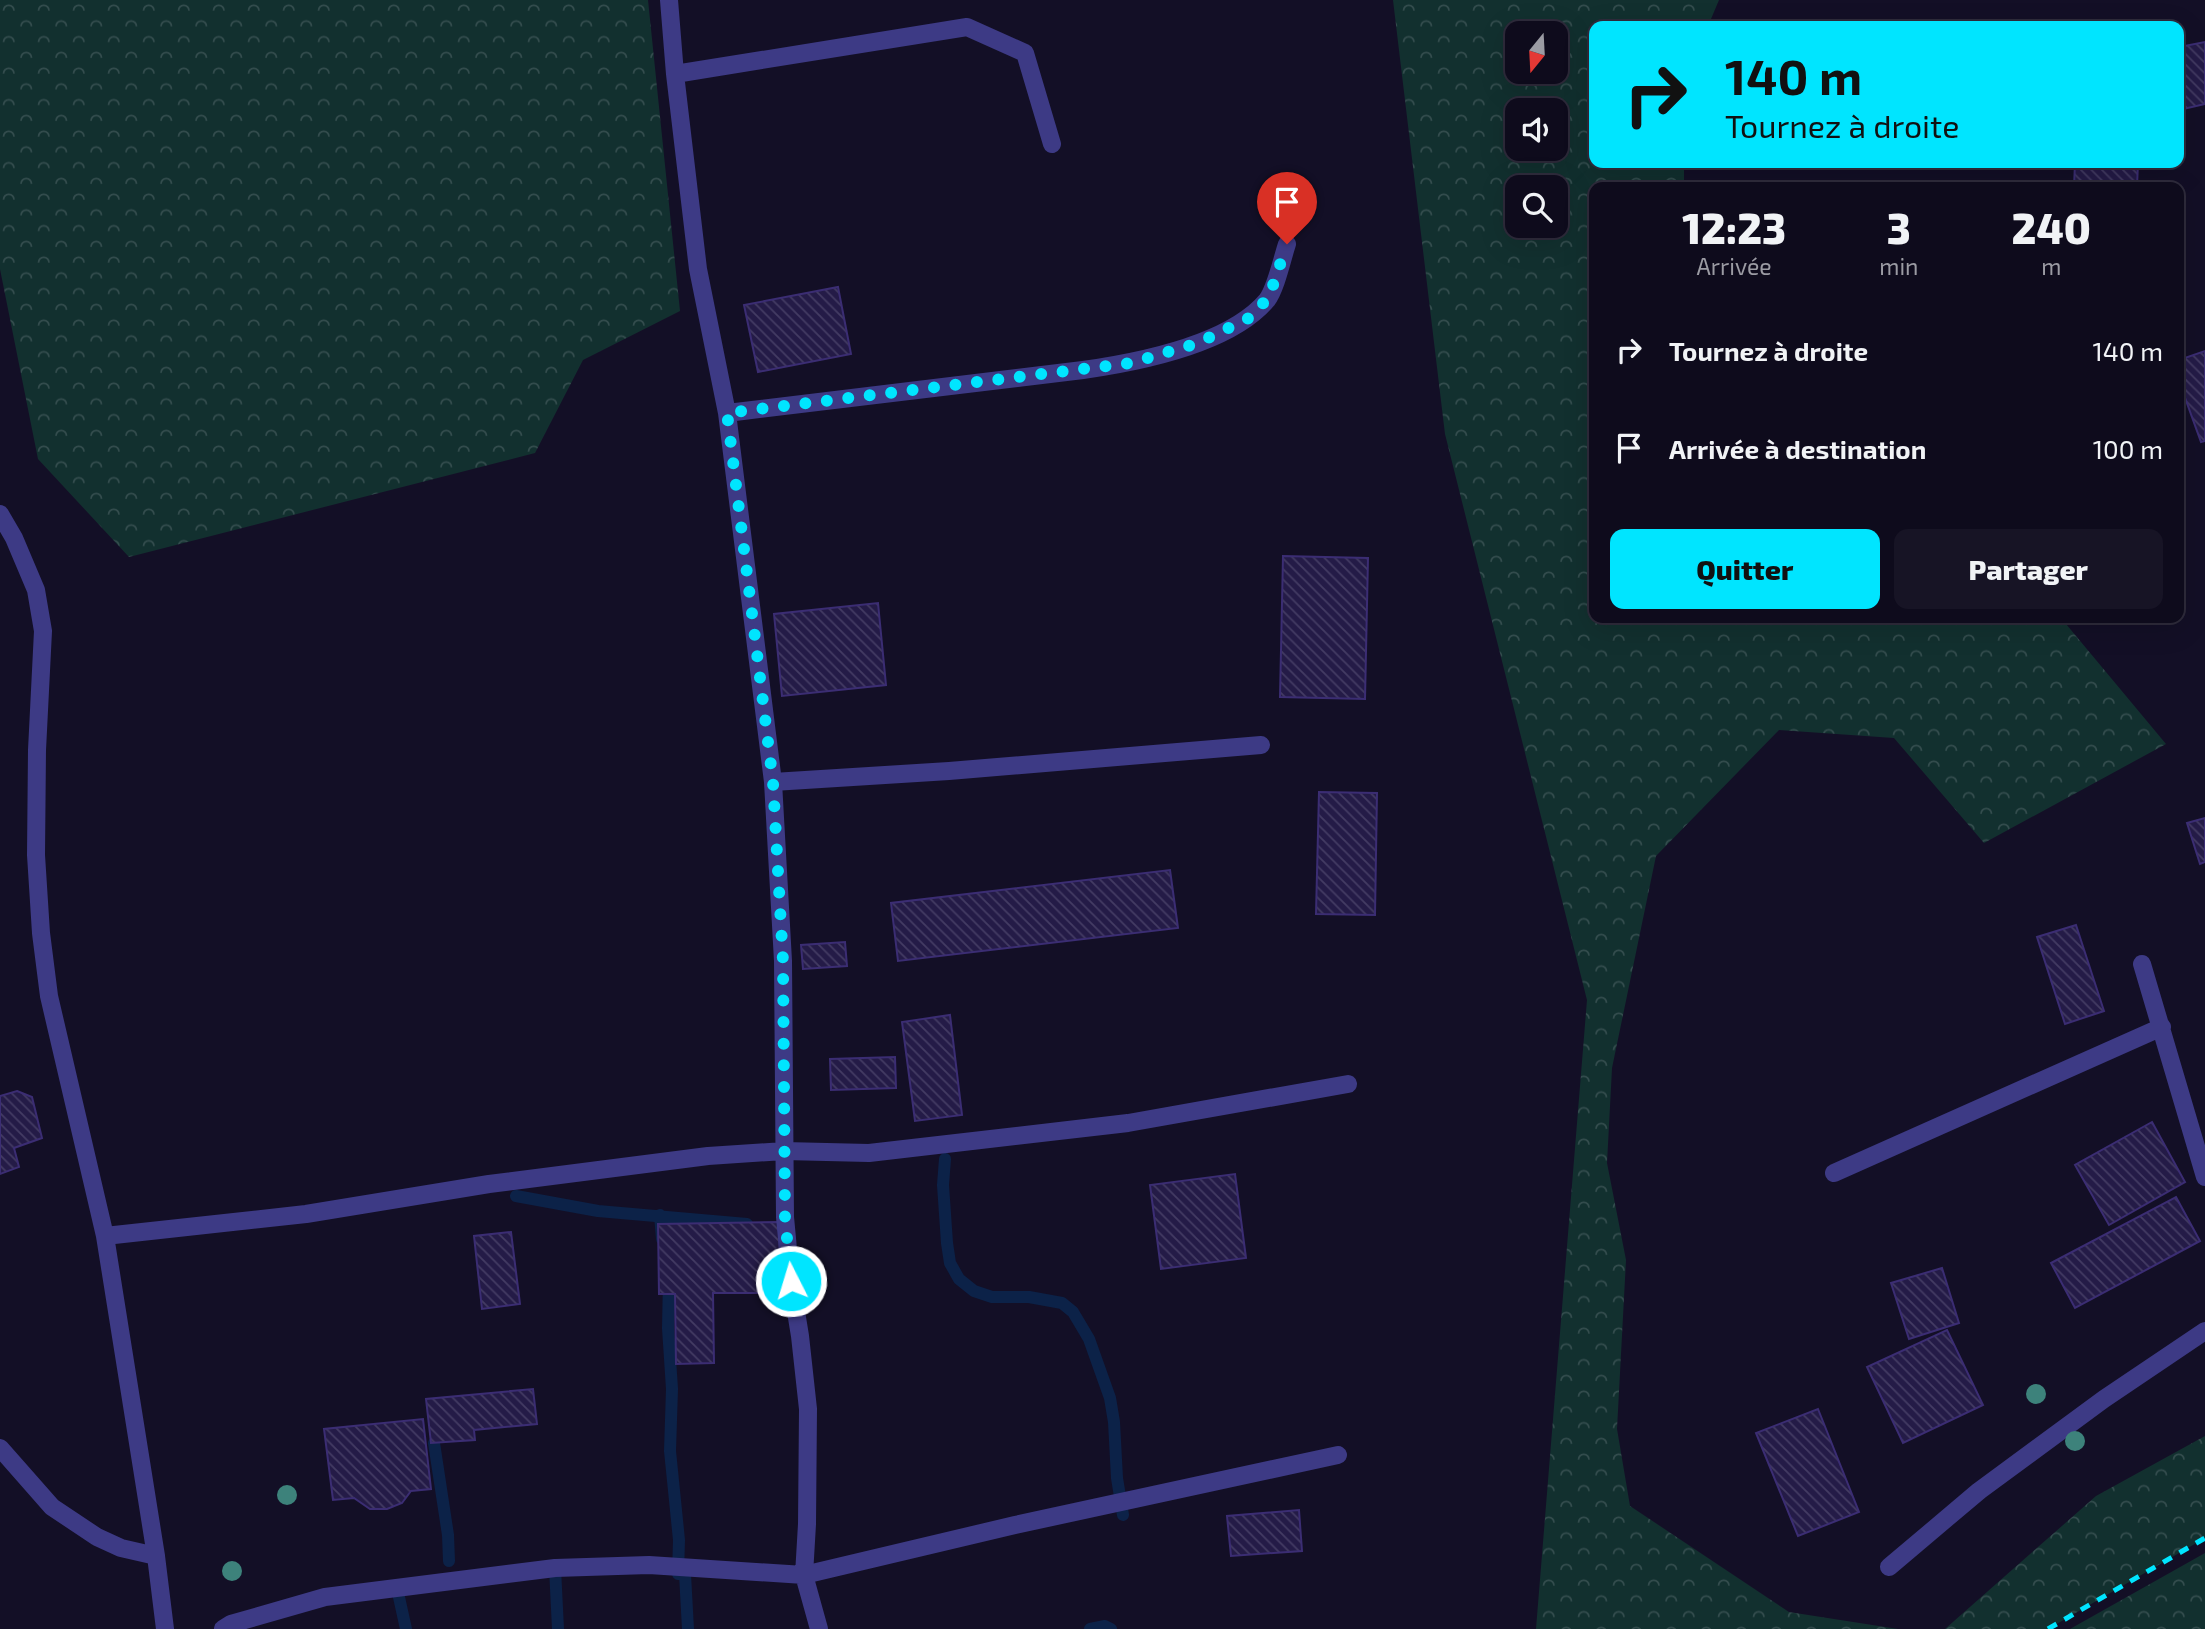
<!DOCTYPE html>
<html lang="fr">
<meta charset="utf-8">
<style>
:root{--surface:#0e0b1c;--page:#171425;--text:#f1f3f6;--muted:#9b9ba3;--line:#2e2b3b;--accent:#00e5ff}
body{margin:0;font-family:"Exo 2",sans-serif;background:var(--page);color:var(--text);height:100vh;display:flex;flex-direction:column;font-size:26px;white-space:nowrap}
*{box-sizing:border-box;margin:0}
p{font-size:23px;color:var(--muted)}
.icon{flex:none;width:38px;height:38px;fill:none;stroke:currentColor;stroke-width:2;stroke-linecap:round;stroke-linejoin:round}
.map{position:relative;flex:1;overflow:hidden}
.side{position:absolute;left:1589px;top:182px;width:595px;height:441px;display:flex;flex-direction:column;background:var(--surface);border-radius:14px;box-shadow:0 7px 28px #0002,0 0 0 2px var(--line)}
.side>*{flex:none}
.top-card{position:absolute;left:1589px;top:21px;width:595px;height:147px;border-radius:14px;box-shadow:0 7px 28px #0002,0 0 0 2px var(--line);background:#00e5ff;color:#111;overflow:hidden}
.needle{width:46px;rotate:198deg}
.fabs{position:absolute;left:1505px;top:21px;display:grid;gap:14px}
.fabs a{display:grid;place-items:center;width:63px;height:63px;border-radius:14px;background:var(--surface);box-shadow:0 7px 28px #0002,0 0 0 2px var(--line);font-size:35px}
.pin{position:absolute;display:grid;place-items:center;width:60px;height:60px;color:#fff;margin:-72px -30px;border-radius:50% 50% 50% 0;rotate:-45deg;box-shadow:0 0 7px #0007}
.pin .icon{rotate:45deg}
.me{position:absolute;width:77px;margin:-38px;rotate:355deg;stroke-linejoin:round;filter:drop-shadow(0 0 5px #0008)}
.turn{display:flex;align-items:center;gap:24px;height:147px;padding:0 21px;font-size:32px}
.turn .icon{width:91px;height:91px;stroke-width:2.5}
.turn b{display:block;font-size:49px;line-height:60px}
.eta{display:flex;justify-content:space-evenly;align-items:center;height:119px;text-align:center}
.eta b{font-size:42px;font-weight:800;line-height:49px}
.cta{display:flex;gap:14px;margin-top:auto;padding:14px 21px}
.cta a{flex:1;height:80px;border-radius:14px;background:var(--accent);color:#111;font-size:28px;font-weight:800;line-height:80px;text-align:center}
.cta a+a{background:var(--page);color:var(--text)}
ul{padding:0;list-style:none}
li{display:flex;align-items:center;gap:21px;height:98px;padding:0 21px}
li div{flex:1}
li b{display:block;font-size:26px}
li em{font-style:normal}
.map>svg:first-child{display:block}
.forest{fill:url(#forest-crowns);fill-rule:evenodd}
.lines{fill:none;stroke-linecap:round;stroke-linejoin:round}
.stream{stroke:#0c2248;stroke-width:12}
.building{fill:url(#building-back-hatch);stroke:#3b2d73;stroke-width:2}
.street{stroke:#3d3a85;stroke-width:18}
.rail{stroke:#00e5ff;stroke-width:5;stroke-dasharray:10 9;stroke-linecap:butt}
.tree{fill:#3d827b}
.route{stroke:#00e5ff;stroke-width:12;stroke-dasharray:0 21.6}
</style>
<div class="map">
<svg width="2205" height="1629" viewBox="0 0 2205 1629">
<defs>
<pattern id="forest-crowns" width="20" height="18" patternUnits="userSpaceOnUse" patternTransform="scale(1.75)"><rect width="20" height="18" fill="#12302f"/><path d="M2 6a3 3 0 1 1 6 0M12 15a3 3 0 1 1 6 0" fill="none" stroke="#344d4e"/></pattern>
<pattern id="building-back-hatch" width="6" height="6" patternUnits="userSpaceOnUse" patternTransform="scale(1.75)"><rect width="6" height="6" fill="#241b47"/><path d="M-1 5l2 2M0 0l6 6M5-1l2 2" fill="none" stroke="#433b63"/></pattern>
</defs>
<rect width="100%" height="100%" fill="#130f26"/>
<path class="forest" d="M0 0H648L680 311 583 360 535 453 129 557 38 459 0 269Z
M1393 0H1719L1708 26H1594V163H1684V187H1594V618H2061L2166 744 1984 843 1894 738 1779 730 1656 856 1612 1068 1607 1163 1626 1260 1617 1429 1630 1506 1789 1612 1898 1629H1536L1587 1000 1445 434ZM1517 33H1556V72H1517ZM1556 110V149H1517V110ZM1517 187H1556V226H1517Z
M2205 1436V1538L2048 1629H1945L2096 1496Z
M2205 1553V1629H2070Z"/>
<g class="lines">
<path class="stream" d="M945 1159 943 1185 947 1243 950 1263 959 1279 974 1291 992 1297H1029L1062 1303 1073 1312 1089 1339 1110 1398 1114 1422 1117 1478 1123 1515
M516 1196 598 1211 747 1224
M660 1215 662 1239
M669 1278 668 1328 672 1389 670 1451 679 1540 678 1574
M434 1443 448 1535 449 1561
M555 1568 558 1629
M685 1574 688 1629
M397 1588 406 1629
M1090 1629 1105 1626 1111 1629"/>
</g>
<path class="building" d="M2205 42V104L2179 110V47Z
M2075 163H2138L2137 187H2074Z
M838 287 851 354 758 372 744 305Z
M2205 351V441L2201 442 2179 381V360Z
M1283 556 1368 558 1365 699 1280 697Z
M878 603 886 685 782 696 774 614Z
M1319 792 1377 793 1375 915 1316 914Z
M2205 818V862L2200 864 2187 823Z
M1170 870 1178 928 898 961 891 903Z
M2076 925 2104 1011 2065 1024 2037 937Z
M845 942 847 966 803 969 801 945Z
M950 1015 962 1115 915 1121 902 1022Z
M895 1057 896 1088 831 1090 830 1059Z
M17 1091 32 1097 42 1138 14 1148 19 1167 0 1174V1096Z
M2152 1122 2185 1182 2109 1225 2075 1165Z
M1235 1174 1246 1258 1161 1269 1150 1185Z
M2176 1197 2200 1241 2075 1308 2051 1263Z
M779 1222 780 1293H713L714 1363 676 1364 675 1294H659L658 1224Z
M511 1232 520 1304 482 1309 474 1236Z
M1942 1268 1959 1323 1909 1339 1891 1283Z
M1947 1330 1983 1405 1903 1443 1867 1367Z
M533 1389 537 1424 474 1430 475 1440 431 1443 426 1399Z
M1818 1409 1859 1512 1798 1536 1756 1433Z
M423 1419 431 1489 411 1491 402 1503 387 1509H370L354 1498 333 1500 324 1429Z
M1299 1510 1302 1551 1231 1556 1227 1516Z"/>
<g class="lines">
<path class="street" d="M675 74 967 27 1025 53 1052 144
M727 413 1083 370C1139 362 1230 344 1267 300 1276 288 1282 259 1287 244
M0 514 14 538 36 590 43 631 37 750 36 855 41 933 49 996 105 1236
M773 782 949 771 1261 745
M2142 964 2205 1177
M1834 1173 2162 1027
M0 1448 52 1507 97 1537 121 1548 156 1556
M1889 1567 1979 1491 2104 1399 2205 1331
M165 1629 156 1556 105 1236 306 1214 489 1184 708 1156 784 1151 869 1153 1128 1123 1348 1084
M223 1629 231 1624 325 1597 555 1568 649 1565 804 1575 807 1524 808 1409 800 1336 791 1281 785 1217 783 961 773 782 727 413 698 269 675 74 669 0
M819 1629 804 1575 1015 1525 1338 1455"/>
<path class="rail" d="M2048 1629 2205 1538"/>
</g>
<g class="tree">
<circle cx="2036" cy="1394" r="10"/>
<circle cx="2075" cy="1441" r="10"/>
<circle cx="287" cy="1495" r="10"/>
<circle cx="232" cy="1571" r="10"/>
</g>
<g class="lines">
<path class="route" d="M791 1281 785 1217 783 961 773 782 727 413 1131 363 1198 343 1249 318 1269 297 1287 244"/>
</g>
</svg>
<div class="fabs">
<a><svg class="needle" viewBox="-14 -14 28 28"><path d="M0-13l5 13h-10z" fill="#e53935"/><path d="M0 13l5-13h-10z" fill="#9b9ba3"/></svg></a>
<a><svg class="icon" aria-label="sound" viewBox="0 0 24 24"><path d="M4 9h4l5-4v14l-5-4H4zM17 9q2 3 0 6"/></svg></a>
<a><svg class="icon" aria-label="search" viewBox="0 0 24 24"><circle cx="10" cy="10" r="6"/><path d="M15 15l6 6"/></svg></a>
</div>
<div class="pin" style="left:1287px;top:244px;background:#d93025"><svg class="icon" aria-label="arrive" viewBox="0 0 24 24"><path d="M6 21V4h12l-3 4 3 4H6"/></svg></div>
<svg class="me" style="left:791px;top:1281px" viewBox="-20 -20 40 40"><circle r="17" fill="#00e5ff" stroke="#fff" stroke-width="3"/><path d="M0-11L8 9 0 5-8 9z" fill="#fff"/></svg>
<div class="top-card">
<div class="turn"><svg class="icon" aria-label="right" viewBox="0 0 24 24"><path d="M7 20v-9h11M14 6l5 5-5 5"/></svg><div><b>140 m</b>Tournez à droite</div></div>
</div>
<section class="side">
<div class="eta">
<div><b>12:23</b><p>Arrivée</p></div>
<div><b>3</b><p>min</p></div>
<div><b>240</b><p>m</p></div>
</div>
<ul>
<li><svg class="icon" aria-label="right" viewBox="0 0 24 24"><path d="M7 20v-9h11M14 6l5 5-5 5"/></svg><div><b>Tournez à droite</b></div><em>140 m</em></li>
<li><svg class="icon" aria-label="arrive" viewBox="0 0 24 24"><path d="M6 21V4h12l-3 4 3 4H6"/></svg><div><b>Arrivée à destination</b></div><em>100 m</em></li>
</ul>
<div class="cta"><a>Quitter</a><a>Partager</a></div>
</section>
</div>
